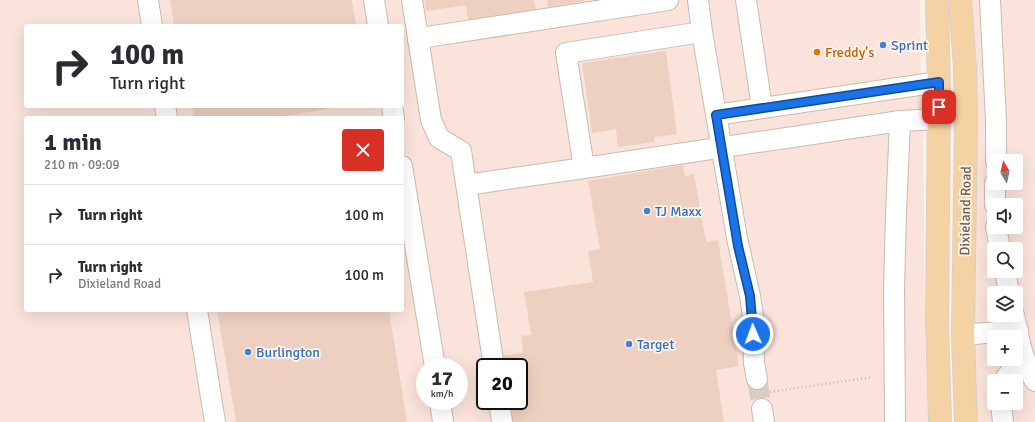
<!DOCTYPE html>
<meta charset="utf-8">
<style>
:root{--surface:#fff;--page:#f7f7f7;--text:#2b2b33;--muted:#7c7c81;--line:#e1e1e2}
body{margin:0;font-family:Signika,sans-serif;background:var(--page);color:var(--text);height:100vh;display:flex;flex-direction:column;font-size:15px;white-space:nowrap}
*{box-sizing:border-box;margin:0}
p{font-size:13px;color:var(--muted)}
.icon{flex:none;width:22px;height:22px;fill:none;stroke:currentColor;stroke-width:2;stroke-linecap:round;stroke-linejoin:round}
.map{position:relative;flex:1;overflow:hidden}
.sheet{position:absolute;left:24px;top:116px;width:380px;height:196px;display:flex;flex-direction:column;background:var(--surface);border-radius:4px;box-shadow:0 4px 16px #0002}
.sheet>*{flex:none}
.top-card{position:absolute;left:24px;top:24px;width:380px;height:84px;border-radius:4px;box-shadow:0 4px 16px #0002;background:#fff;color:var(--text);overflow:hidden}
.needle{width:26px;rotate:351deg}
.fabs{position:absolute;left:987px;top:154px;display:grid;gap:8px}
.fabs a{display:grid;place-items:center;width:36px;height:36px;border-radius:4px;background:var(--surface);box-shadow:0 4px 16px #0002;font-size:20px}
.speed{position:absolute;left:416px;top:358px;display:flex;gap:8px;font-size:20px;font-weight:700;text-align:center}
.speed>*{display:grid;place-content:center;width:52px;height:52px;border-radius:50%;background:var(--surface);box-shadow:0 4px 16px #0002;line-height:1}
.speed small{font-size:10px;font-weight:400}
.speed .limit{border:2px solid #111;border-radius:6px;background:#fff;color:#111}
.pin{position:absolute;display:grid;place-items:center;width:34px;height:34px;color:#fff;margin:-17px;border-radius:8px;box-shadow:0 2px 6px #0006}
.me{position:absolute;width:44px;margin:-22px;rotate:358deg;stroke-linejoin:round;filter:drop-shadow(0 0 3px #0008)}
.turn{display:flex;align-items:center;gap:14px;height:84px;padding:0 20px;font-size:18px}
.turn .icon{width:52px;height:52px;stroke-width:2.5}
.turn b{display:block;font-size:28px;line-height:34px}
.round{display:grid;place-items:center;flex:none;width:42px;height:42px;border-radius:4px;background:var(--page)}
.headline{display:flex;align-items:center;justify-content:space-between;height:68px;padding:0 20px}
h1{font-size:24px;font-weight:700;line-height:30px}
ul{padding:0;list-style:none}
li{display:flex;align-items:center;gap:12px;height:60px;padding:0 20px;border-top:1px solid var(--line)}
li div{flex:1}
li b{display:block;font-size:15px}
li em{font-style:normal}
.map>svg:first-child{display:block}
.commercial{fill:#fae3db;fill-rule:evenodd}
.building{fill:#eed0c0}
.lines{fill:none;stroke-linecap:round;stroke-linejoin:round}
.minor-tunnel{stroke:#d9ccc0;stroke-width:20;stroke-dasharray:20 10;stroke-linecap:butt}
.minor-casing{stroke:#ccb9ae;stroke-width:22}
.major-casing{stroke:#d8d0cd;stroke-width:24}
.path{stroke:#d3b3a3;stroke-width:2.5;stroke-dasharray:1 3;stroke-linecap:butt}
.minor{stroke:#fff;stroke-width:20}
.major{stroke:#f5d2a4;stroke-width:22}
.route-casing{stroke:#114b97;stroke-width:10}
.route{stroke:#1a73e8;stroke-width:7}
.shop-dot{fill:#3f7fe0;stroke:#fef6ed;stroke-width:1.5}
.food-dot{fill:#e8710a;stroke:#fef6ed;stroke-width:1.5}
.labels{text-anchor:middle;stroke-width:3.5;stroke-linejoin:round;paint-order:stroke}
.shop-label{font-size:14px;fill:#366cbe;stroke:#fef6ed;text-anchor:start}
.food-label{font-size:14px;fill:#c56008;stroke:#fef6ed;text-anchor:start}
.street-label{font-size:14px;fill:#73584d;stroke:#fef6ed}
</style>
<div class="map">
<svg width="1035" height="422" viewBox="0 0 1035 422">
<rect width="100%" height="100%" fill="#fbf2e7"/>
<path class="commercial" d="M0 0H920L921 84 923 104 925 342 928 422H0ZM26 26H402V106H26ZM26 118H402V310H26ZM425 367H459V401H425ZM485 367H519V401H485Z
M970 0H1035V422H978L973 286 976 206V114ZM994 161H1016V183H994ZM994 205H1016V227H994ZM994 249H1016V271H994ZM994 293H1016V315H994ZM994 337H1016V359H994ZM994 381H1016V403H994Z"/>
<path class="building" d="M170 0H352L356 26H174Z
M425 0H534L536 11 468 22 466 5 426 11Z
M547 0H584V1L548 7Z
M666 51 677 134 654 137 655 142 618 147 616 129 592 133 582 63Z
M192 106H327L328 109 285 116 286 118H194Z
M683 165 685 176 694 174 706 242 718 240 739 366 716 370 724 422H513L510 401H519V367H504L502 356 523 353 521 336 531 335 524 292 593 282 588 251 600 249 588 181Z
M217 310H389L407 422H236Z"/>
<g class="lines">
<path class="minor-tunnel" d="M757 379 762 409"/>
<defs>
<path id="minor" d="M148 0 152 26
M374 0 378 26
M412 0 431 120 439 138 461 151 494 367
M698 0 702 32 737 238 750 296 753 317 754 363 757 379
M746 0 762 108
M990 0 996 121V161
M702 32 566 53 584 168 900 121 939 119
M418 40 427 37 668 0
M165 106 167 118
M392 106 394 118
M716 115 939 82
M402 166 435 367
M466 185 584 168
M995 205V183
M996 227 1000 249
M1005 271 1009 293
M197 310 215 422
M1014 315C1019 337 1022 361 1035 381
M963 335 1018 330
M1004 381 1013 368 1025 359
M440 401 443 422
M499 401 502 422
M1001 403 1003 422
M762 409 764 422
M895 422 894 288 896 214 900 121"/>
<path id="major" d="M937 0 939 95 937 323 940 422
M960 0 965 67 966 124 963 335 966 422"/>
</defs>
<use href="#minor" class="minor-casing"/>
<use href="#major" class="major-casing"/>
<path class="path" d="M770 392 873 377"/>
<use href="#minor" class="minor"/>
<use href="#major" class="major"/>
</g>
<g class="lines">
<defs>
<path id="route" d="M753 334 750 296 738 246 716 115 939 82V107"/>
</defs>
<use href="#route" class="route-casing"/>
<use href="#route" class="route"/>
</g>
<g class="shop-dot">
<circle cx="883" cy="45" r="4"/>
<circle cx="647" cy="211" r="4"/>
<circle cx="629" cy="344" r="4"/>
<circle cx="248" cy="352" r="4"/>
</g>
<circle class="food-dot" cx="817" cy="52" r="4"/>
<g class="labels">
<g class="shop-label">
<text x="891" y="50">Sprint</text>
<text x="655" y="216">TJ Maxx</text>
<text x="637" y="349">Target</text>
<text x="256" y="357">Burlington</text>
</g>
<g class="food-label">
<text x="825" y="57">Freddy's</text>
</g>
<g class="street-label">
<text transform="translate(965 211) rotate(-89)" y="5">Dixieland Road</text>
</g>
</g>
</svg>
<div class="fabs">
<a><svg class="needle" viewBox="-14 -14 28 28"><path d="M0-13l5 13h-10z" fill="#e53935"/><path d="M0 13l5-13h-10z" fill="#7c7c81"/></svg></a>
<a><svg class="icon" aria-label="sound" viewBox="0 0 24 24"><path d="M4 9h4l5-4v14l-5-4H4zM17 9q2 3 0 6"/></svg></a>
<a><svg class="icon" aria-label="search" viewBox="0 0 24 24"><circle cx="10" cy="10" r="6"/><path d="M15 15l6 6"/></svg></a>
<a><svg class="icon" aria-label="layers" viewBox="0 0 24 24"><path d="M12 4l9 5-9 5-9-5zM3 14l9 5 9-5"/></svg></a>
<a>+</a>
<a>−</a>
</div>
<div class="speed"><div>17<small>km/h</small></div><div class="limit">20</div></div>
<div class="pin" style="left:939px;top:107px;background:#d93025"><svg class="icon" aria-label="arrive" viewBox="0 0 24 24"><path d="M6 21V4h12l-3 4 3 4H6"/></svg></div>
<svg class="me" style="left:753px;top:334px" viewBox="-20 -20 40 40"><circle r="17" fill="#1a73e8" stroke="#fff" stroke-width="3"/><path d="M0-11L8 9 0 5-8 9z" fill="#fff"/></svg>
<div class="top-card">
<div class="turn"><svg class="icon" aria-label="right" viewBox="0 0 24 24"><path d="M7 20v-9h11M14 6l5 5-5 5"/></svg><div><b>100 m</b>Turn right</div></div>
</div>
<section class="sheet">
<div class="headline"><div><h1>1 min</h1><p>210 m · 09:09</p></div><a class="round" style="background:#d93025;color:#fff"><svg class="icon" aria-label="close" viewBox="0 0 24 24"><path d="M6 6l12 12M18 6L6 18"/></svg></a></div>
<ul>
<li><svg class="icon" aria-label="right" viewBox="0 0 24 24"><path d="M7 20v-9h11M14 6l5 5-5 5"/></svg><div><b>Turn right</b></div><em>100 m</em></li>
<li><svg class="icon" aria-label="right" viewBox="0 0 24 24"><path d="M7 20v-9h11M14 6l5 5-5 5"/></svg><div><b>Turn right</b><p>Dixieland Road</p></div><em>100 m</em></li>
</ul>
</section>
</div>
